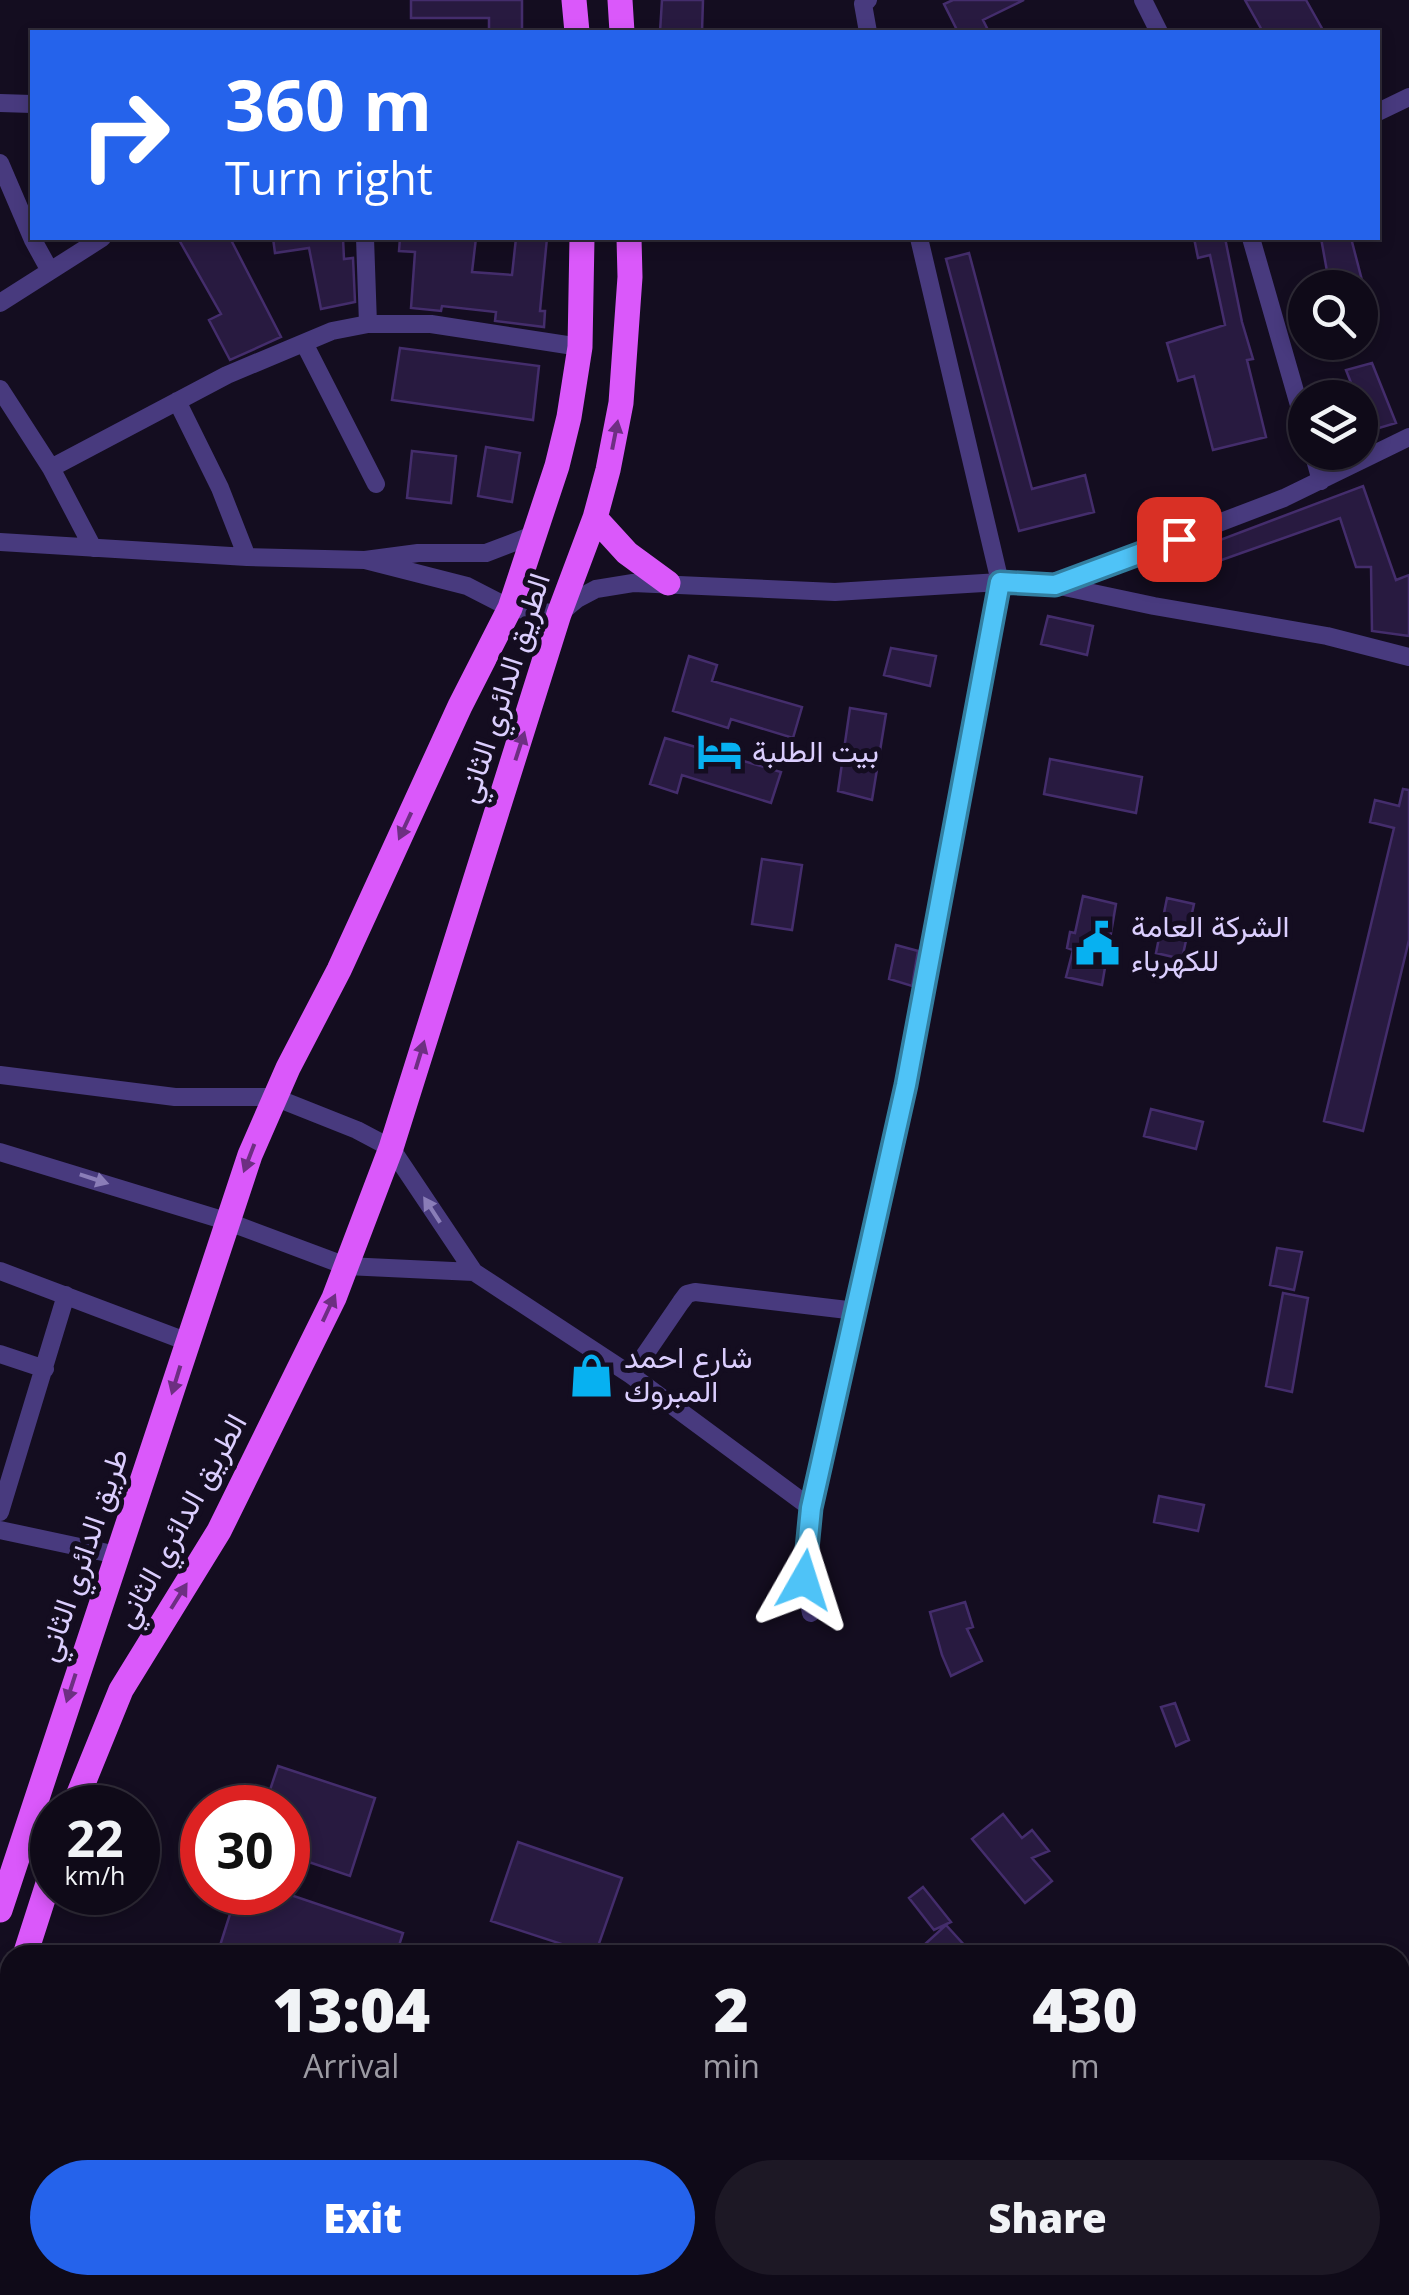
<!DOCTYPE html>
<meta charset="utf-8">
<style>
:root{--surface:#0f0a18;--page:#1d1825;--text:#f1f3f6;--muted:#9b9aa2;--line:#2f2b37;--accent:#2563eb}
body{margin:0;font-family:"Open Sans",Vazirmatn,sans-serif;background:var(--page);color:var(--text);height:100vh;display:flex;flex-direction:column;font-size:38px;white-space:nowrap}
*{box-sizing:border-box;margin:0}
p{font-size:32px;color:var(--muted)}
.icon{flex:none;width:55px;height:55px;fill:none;stroke:currentColor;stroke-width:2;stroke-linecap:round;stroke-linejoin:round}
.map{position:relative;flex:1;overflow:hidden}
.side{position:absolute;left:0px;top:1945px;width:1410px;height:350px;display:flex;flex-direction:column;background:var(--surface);border-radius:30px 30px 0 0;box-shadow:0 5px 15px #0003,0 0 0 2px var(--line)}
.side>*{flex:none}
.guide{position:absolute;left:30px;top:30px;width:1350px;height:210px;border-radius:0px;box-shadow:0 5px 15px #0003,0 0 0 2px var(--line);background:#2563eb;color:#fff;overflow:hidden}
.fabs{position:absolute;left:1288px;top:270px;display:grid;gap:20px}
.fabs a{display:grid;place-items:center;width:90px;height:90px;border-radius:50%;background:var(--surface);box-shadow:0 5px 15px #0003,0 0 0 2px var(--line);font-size:50px}
.speed{position:absolute;left:30px;top:1785px;display:flex;gap:20px;font-size:50px;font-weight:700;text-align:center}
.speed>*{display:grid;place-content:center;width:130px;height:130px;border-radius:50%;background:var(--surface);box-shadow:0 5px 15px #0003,0 0 0 2px var(--line);line-height:1}
.speed small{font-size:25px;font-weight:400}
.speed .limit{border:15px solid #d22;background:#fff;color:#111}
.pin{position:absolute;display:grid;place-items:center;width:85px;height:85px;color:#fff;margin:-42px;border-radius:20px;box-shadow:0 5px 15px #0006}
.me{position:absolute;width:110px;margin:-55px;rotate:6deg;stroke-linejoin:round;filter:drop-shadow(0 0 8px #0008)}
.turn{display:flex;align-items:center;gap:35px;height:210px;padding:0 30px;font-size:45px}
.turn .icon{width:130px;height:130px;stroke-width:2.5}
.turn b{display:block;font-size:70px;line-height:85px}
.eta{display:flex;justify-content:space-evenly;align-items:center;height:170px;text-align:center}
.eta b{font-size:60px;font-weight:800;line-height:70px}
.cta{display:flex;gap:20px;margin-top:auto;padding:20px 30px}
.cta a{flex:1;height:115px;border-radius:60px;background:var(--accent);color:#fff;font-size:40px;font-weight:800;line-height:115px;text-align:center}
.cta a+a{background:var(--page);color:var(--text)}
.map>svg:first-child{display:block}
.building{fill:#281a40;stroke:#442d6c;stroke-width:2.5}
.lines{fill:none;stroke-linecap:round;stroke-linejoin:round}
.minor{stroke:#483a7e;stroke-width:18}
.primary{stroke:#da58fa;stroke-width:25}
.oneway{fill:#6d2f82}
.oneway2{fill:#8a7db8}
.route-casing{stroke:#337fa1;stroke-width:25}
.route{stroke:#4fc3f7;stroke-width:18}
.labels{text-anchor:middle;stroke-width:10;stroke-linejoin:round;paint-order:stroke}
.street-label{font-size:30px;fill:#dbcefe;stroke:#140d20}
.poi-label{font-size:30px;fill:#dbcefe;stroke:#140d20;text-anchor:start}
</style>
<div class="map">
<svg width="1409" height="2295" viewBox="0 0 1409 2295">
<rect width="100%" height="100%" fill="#140d20"/>
<path class="building" d="M411 0H522V32H489V18H411Z
M662 0H703L702 32H660Z
M953 0H1024L983 20 989 32H958L944 4Z
M1245 0H1306L1324 32H1263Z
M178 238H230L281 337 230 360 209 320 221 314Z
M273 238H343L344 259 353 258 355 302 321 309 309 248 275 253Z
M400 238H476L472 272 512 275 516 238H547L540 311H545L544 327 495 321 496 312 442 306 441 311 411 308 415 252 399 251Z
M1194 238H1225L1242 322 1253 359 1247 360 1266 437 1213 450 1194 376 1178 381 1167 343 1225 325 1210 255 1198 258Z
M1321 238H1351L1364 288H1330Z
M969 253 1032 489 1085 475 1094 512 1019 531 946 259Z
M400 348 539 366 533 420 392 400Z
M1372 363 1396 423 1369 431 1360 398H1357L1346 370Z
M486 447 520 453 512 502 478 496Z
M412 451 456 456 451 503 407 498Z
M1363 486 1396 580 1409 575V636L1372 631 1371 567H1356L1340 518 1168 579 1167 560Z
M1048 616 1093 626 1087 655 1041 644Z
M891 648 936 656 930 686 884 675Z
M689 656 717 665 712 681 802 707 793 738 731 719 728 728 673 711Z
M850 708 886 714 872 800 838 791Z
M665 738 781 772 771 803 682 775 677 793 650 784Z
M1050 759 1142 777 1136 813 1044 794Z
M1403 789 1409 790V940L1363 1131 1324 1121 1394 828 1370 822 1375 800 1399 806Z
M762 859 802 865 792 930 752 924Z
M1083 896 1116 904 1102 985 1066 977 1073 950 1067 948 1070 932 1075 933Z
M1167 898 1194 904 1182 959 1156 953Z
M896 945 918 951 912 986 889 979Z
M1151 1109 1203 1122 1196 1149 1144 1136Z
M1277 1248 1302 1252 1294 1290 1270 1285Z
M1283 1293 1308 1298 1292 1392 1266 1386Z
M1159 1496 1204 1505 1198 1531 1154 1522Z
M965 1602 973 1627 967 1629 982 1661 951 1676 942 1655 930 1612Z
M1175 1703 1189 1740 1176 1746 1161 1707Z
M278 1766 375 1798 350 1876 288 1855V1808H264Z
M1003 1814 1022 1838 1032 1830 1049 1851 1032 1858 1052 1881 1025 1903 972 1839Z
M518 1842 622 1878 595 1955 491 1921Z
M923 1887 951 1922 934 1930 909 1898Z
M237 1892H282L403 1933 396 1955H217Z
M946 1925 966 1947 958 1955H913Z"/>
<g class="lines">
<path class="minor" d="M868 0 863 4 868 32
M1143 0 1159 32
M0 103 32 104
M1378 112 1409 97
M0 163 33 240 50 271
M365 238 368 324
M1251 238 1305 426
M0 303 102 238
M304 343 376 484
M0 389 51 468 93 548
M177 401 220 488 247 557
M1313 452 1321 481
M51 468 227 375 332 331 368 324H431L580 347
M0 542 247 557 365 560 418 553H486L533 535
M365 560 467 586 510 608 559 614 577 599 596 589 633 583 835 592 1000 582 1055 585 1154 606 1327 636 1409 657
M1056 585 1284 498 1409 437
M0 1075 175 1097H274L357 1130 391 1148 474 1272 631 1375 811 1508
M0 1152 226 1221 346 1266 474 1272
M0 1271 188 1342
M0 1354 45 1369
M631 1375 681 1302 687 1294 695 1292 856 1311
M0 1512 66 1295
M0 1530 117 1555
M811 1613 804 1581 811 1508 907 1085 1000 582 919 238"/>
<path class="primary" d="M574 0 577 32
M620 0 622 32
M595 518 627 553 668 583
M73 1808 121 1690 219 1531 334 1298 391 1148 559 614 595 518 608 470 621 403 630 277 629 238
M0 1910 250 1155 288 1068 339 970 460 706 510 608 557 466 569 417 580 347 582 238
M25 1955 52 1871
M0 2034 10 2003"/>
</g>
<defs><path id="oneway-solid" d="M-6-.8H1V-3.2L6.5 0L1 3.2V.8H-6Z" transform="scale(2.5)"/></defs>
<g class="oneway">
<use href="#oneway-solid" transform="translate(615 435) rotate(-79)"/>
<use href="#oneway-solid" transform="translate(520 746) rotate(-72)"/>
<use href="#oneway-solid" transform="translate(405 826) rotate(115)"/>
<use href="#oneway-solid" transform="translate(420 1055) rotate(-73)"/>
<use href="#oneway-solid" transform="translate(249 1158) rotate(111)"/>
<use href="#oneway-solid" transform="translate(329 1308) rotate(-65)"/>
<use href="#oneway-solid" transform="translate(176 1380) rotate(107)"/>
<use href="#oneway-solid" transform="translate(179 1596) rotate(-58)"/>
<use href="#oneway-solid" transform="translate(71 1688) rotate(108)"/>
</g>
<g class="oneway2">
<use href="#oneway-solid" transform="translate(94 1179) rotate(18)"/>
<use href="#oneway-solid" transform="translate(432 1210) rotate(-123)"/>
</g>
<g class="lines">
<defs>
<path id="route" d="M804 1580 811 1508 906 1085 1000 582 1055 585 1179 539"/>
</defs>
<use href="#route" class="route-casing"/>
<use href="#route" class="route"/>
</g>
<defs>
<symbol id="hotel-bare" viewBox="-9 -9 18 18"><path d="M-6-4.5h1.5V1H6V5H4.5V3h-9V5H-6ZM-4 0a1.8 1.8 0 1 1 3.6 0ZM.5 0V-2.5h3Q6-2.5 6 0Z" fill="#07b1f1" stroke="#140d20" stroke-width="2.5" paint-order="stroke"/></symbol>
<symbol id="civic-bare" viewBox="-9 -9 18 18"><path d="M-.6-6.5H3V-4.5H.6V-3L4-1V1h2V6H-6V1h2V-1L-.6-3ZM-1.2 2.5V6h2.4V2.5Z" fill="#07b1f1" stroke="#140d20" stroke-width="2.5" paint-order="stroke"/></symbol>
<symbol id="shop-bare" viewBox="-9 -9 18 18"><path d="M-5-2.5h2.3a2.7 3.5 0 0 1 5.4 0H5L5.5 6h-11ZM-1.5-2.5h3a1.5 2.3 0 0 0-3 0Z" fill="#07b1f1" stroke="#140d20" stroke-width="2.5" paint-order="stroke"/></symbol>
</defs>
<g fill-rule="evenodd">
<use href="#hotel-bare" x="688" y="720" width="63" height="63"/>
<use href="#civic-bare" x="1066" y="912" width="63" height="63"/>
<use href="#shop-bare" x="560" y="1344" width="63" height="63"/>
</g>
<g class="labels">
<g class="street-label">
<text transform="translate(504 688) rotate(-72)" y="10">الطريق الدائري الثاني</text>
<text transform="translate(181 1521) rotate(-61)" y="10">الطريق الدائري الثاني</text>
<text transform="translate(83 1555) rotate(-71)" y="10">طريق الدائري الثاني</text>
</g>
<g class="poi-label">
<text x="752" y="762">بيت الطلبة</text>
<text x="1131" y="937">الشركة العامة<tspan x="1131" dy="34">للكهرباء</tspan></text>
<text x="624" y="1368">شارع احمد<tspan x="624" dy="34">المبروك</tspan></text>
</g>
</g>
</svg>
<div class="fabs">
<a><svg class="icon" aria-label="search" viewBox="0 0 24 24"><circle cx="10" cy="10" r="6"/><path d="M15 15l6 6"/></svg></a>
<a><svg class="icon" aria-label="layers" viewBox="0 0 24 24"><path d="M12 4l9 5-9 5-9-5zM3 14l9 5 9-5"/></svg></a>
</div>
<div class="speed"><div>22<small>km/h</small></div><div class="limit">30</div></div>
<div class="pin" style="left:1179px;top:539px;background:#d93025"><svg class="icon" aria-label="arrive" viewBox="0 0 24 24"><path d="M6 21V4h12l-3 4 3 4H6"/></svg></div>
<svg class="me" style="left:804px;top:1580px" viewBox="-20 -20 40 40"><path d="M0-17L14 15 0 8-14 15z" fill="#4fc3f7" stroke="#fff" stroke-width="4"/></svg>
<div class="guide">
<div class="turn"><svg class="icon" aria-label="right" viewBox="0 0 24 24"><path d="M7 20v-9h11M14 6l5 5-5 5"/></svg><div><b>360 m</b>Turn right</div></div>
</div>
<section class="side">
<div class="eta">
<div><b>13:04</b><p>Arrival</p></div>
<div><b>2</b><p>min</p></div>
<div><b>430</b><p>m</p></div>
</div>
<div class="cta"><a>Exit</a><a>Share</a></div>
</section>
</div>
